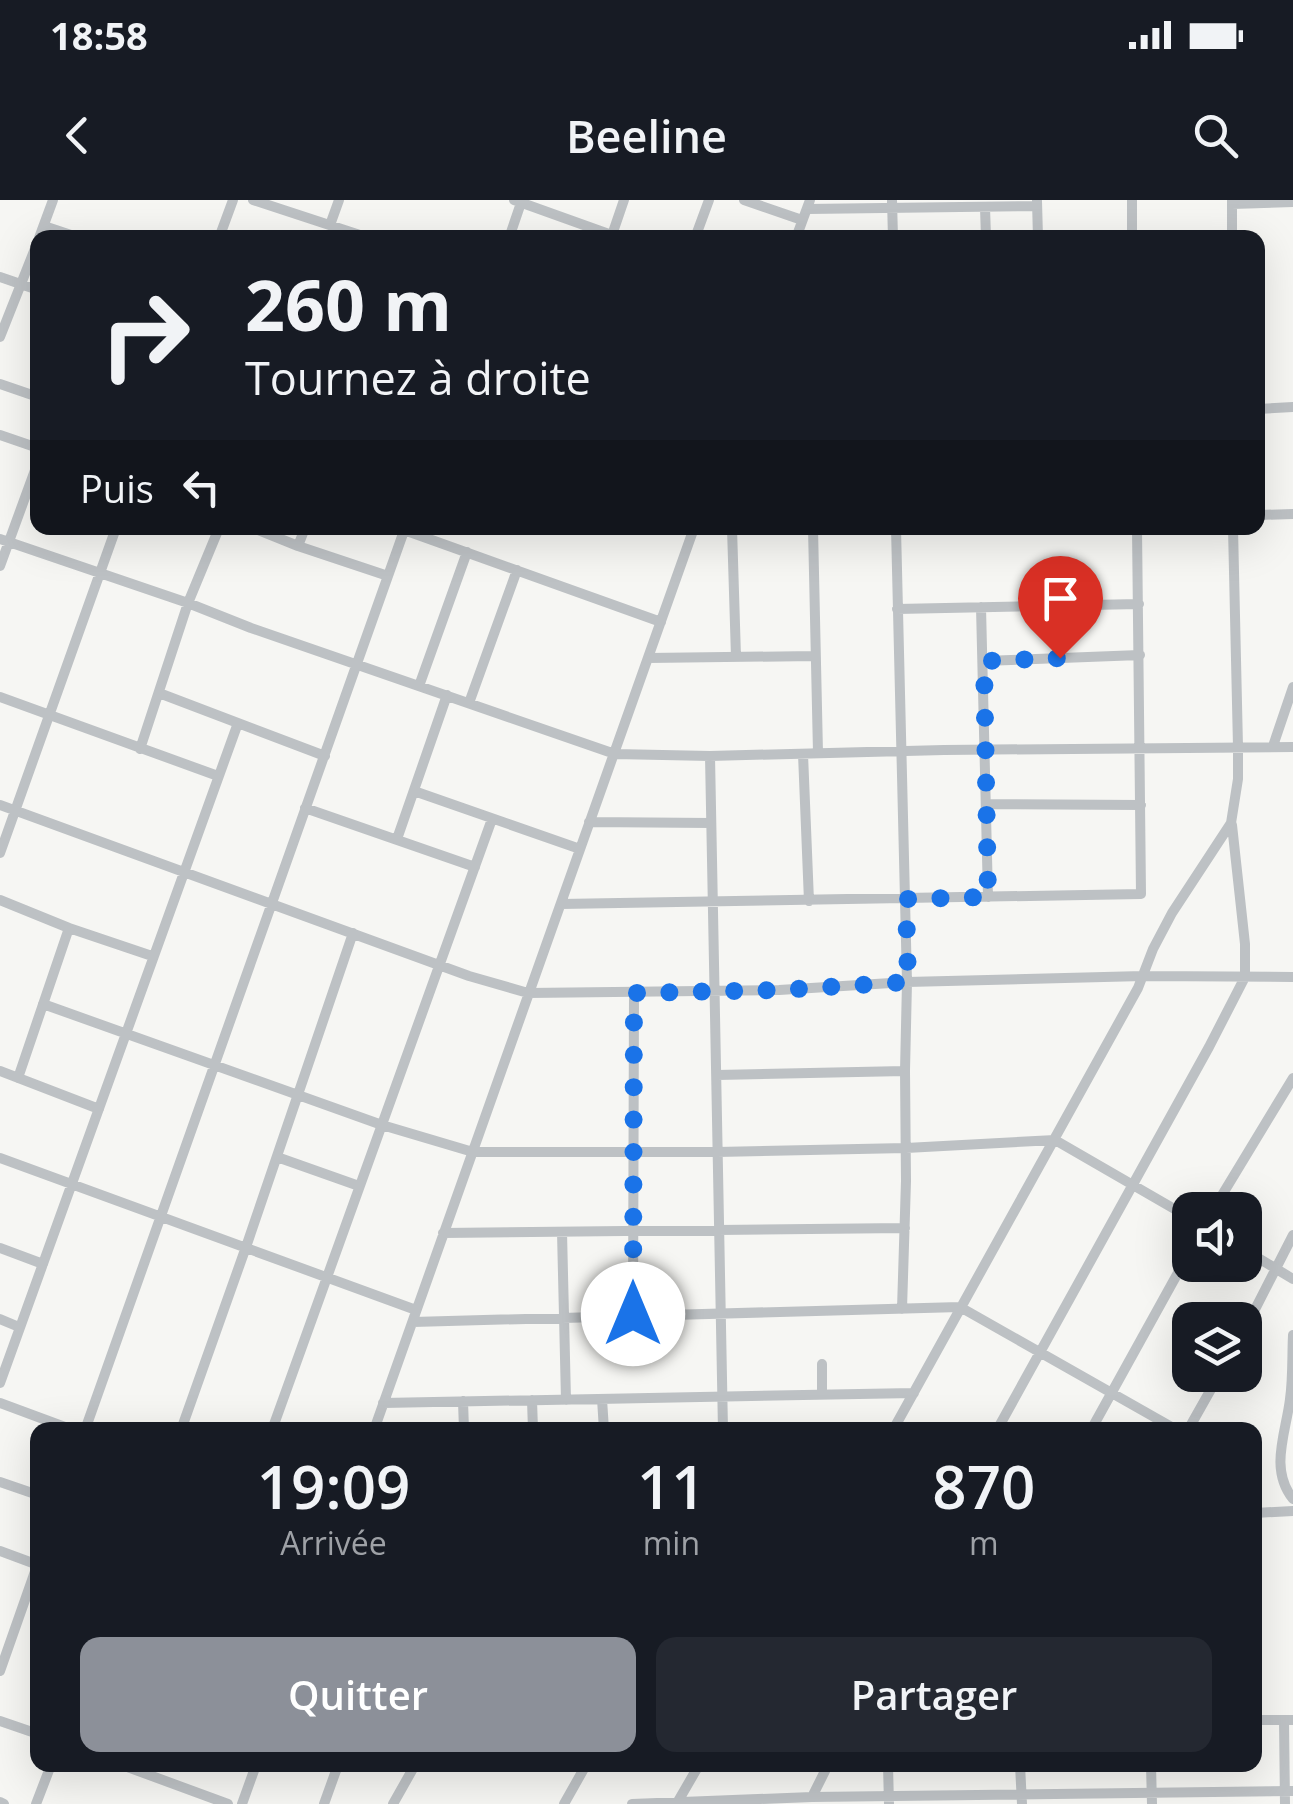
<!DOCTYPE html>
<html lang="fr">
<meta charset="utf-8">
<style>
:root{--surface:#171b24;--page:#242831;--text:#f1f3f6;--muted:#9ea1a6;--accent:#8c9099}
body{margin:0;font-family:"Open Sans",sans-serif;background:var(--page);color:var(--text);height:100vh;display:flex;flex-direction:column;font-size:38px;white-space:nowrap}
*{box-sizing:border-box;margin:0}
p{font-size:32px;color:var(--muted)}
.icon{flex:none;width:55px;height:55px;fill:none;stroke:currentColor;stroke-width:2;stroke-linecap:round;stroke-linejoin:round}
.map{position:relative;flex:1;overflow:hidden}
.details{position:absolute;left:30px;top:1222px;width:1232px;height:350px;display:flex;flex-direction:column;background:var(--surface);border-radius:20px;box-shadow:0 10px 40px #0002}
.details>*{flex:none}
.top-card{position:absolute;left:30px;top:30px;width:1235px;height:305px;border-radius:20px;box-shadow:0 10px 40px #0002;background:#171b24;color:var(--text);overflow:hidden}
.controls{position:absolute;left:1172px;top:992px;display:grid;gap:20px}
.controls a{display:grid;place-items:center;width:90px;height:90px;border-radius:20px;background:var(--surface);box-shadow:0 10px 40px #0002;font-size:50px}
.pin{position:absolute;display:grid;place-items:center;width:85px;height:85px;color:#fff;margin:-102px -42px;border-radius:50% 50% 50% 0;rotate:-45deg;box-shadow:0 0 10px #0007}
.pin .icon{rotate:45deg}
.me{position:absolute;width:110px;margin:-55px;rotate:0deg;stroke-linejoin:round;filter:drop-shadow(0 0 8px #0008)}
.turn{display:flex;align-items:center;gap:35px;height:210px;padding:0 50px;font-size:45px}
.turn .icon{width:130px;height:130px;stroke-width:2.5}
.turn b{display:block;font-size:70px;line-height:85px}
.then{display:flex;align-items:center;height:95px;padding:0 50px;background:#0003;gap:20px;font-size:38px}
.eta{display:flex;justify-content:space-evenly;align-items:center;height:170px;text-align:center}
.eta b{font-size:60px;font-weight:600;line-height:70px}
.action{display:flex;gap:20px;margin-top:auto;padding:20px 50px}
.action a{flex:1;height:115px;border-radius:20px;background:var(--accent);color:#fff;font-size:40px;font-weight:600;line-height:115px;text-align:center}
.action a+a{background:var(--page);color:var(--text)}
.status{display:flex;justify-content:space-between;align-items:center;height:70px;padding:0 50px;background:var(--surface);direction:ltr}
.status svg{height:28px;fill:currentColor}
header{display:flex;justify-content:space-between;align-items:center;height:130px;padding:0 50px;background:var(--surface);font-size:45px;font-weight:600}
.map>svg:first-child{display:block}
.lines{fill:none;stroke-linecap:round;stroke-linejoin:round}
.minor{stroke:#bdc1c4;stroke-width:10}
.route{stroke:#1a73e8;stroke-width:18;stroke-dasharray:0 32.4}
</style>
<div class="status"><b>18:58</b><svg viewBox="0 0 49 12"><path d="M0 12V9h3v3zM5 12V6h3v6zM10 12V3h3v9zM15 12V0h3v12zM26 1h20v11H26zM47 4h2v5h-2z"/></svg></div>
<header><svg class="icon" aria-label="back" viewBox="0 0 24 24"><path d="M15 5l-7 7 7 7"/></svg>Beeline<svg class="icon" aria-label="search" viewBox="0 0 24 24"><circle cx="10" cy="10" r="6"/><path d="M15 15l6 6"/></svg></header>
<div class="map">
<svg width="1293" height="1604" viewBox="0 0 1293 1604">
<rect width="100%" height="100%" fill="#f6f6f3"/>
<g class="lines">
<path class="minor" d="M253 0 369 38
M514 0 620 38
M744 0 802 20
M892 0 893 38
M1132 0V38
M1037 1 1038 38
M1232 1V38
M1232 4 1293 2
M985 7 986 38
M807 9 1037 6
M330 25 339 0
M44 26 80 38
M612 35 624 0
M39 38 53 0
M219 38 233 0
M509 38 522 0
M695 38 709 0
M796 38 810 0
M0 77 38 90
M0 137 38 41
M0 184 38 197
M1258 209 1293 207
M0 235 38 248
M1258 315 1293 314
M253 328 298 346 388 376
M732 328 736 457
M813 328 818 553
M896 328 907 782 905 871 906 981 902 1109
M404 330 661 422
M0 339 188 403 251 428 615 554 710 556 944 550 1293 547
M298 346 305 328
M0 366 38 262
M981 407 988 697
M897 409 1139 404
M648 458 815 456
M984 461 1140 455
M419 486 467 352
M159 493 325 556
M0 497 218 576
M469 503 517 370
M1273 546 1293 487
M140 549 188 403 219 328
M803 554 809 701
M710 556 723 1230
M414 591 580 649
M987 604 1141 605
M0 605 469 776 528 793 779 790 907 782 1143 776 1293 777
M305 608 475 667
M589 622 711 623
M397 639 447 495
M0 653 116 328
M0 700 69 728 152 756
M561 704 1141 694 1137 328
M43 804 382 925 473 952H717L906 948 1055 940 1190 1018
M0 871 99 909
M717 875 905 871
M18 878 69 728
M277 957 359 986
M0 958 416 1110
M1213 1010 1293 878
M562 1032 566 1200
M443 1033 905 1028
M0 1048 43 1064
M1245 1050 1293 1079
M633 1114 634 793
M0 1119 19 1127
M413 1122 960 1107 1177 1230
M1245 1129 1293 1035
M1293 1135C1292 1156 1293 1178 1290 1199 1286 1233 1269 1269 1293 1299
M822 1164V1194
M0 1183 238 523
M602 1199 604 1230
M532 1200 533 1230
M463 1201 464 1230
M0 1203 73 1230
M383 1203 914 1193
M85 1230 405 328
M181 1230 246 1047 353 733
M272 1230 492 619
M374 1230 694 328
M893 1230 1138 788 1153 749 1172 713 1231 623 1238 579V547L1233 328
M997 1230 1209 847 1245 777V744L1232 625
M1091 1230 1190 1051
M1188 1230 1219 1175
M0 1282 38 1295
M1255 1313 1293 1311
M0 1351 38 1365
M0 1471 38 1363
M1255 1520H1293
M1284 1520 1285 1604
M0 1521 38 1534
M122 1565 228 1604
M888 1565 889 1604
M1020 1565 1022 1604
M1151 1565 1152 1604
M812 1597 828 1565
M0 1602 4 1604
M677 1603 699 1565
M36 1604 51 1565
M242 1604 256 1565
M324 1604 338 1565
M393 1604 415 1565
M564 1604 586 1565
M632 1604 812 1597 1293 1591"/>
</g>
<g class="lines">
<path class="route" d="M633 1114 634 793 779 790 908 782 906 699 988 697 984 461 1060 458"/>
</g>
</svg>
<div class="controls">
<a><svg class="icon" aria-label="sound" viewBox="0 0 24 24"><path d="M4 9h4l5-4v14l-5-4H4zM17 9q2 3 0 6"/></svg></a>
<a><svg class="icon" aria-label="layers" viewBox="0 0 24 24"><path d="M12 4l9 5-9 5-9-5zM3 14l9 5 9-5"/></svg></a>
</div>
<div class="pin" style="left:1060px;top:458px;background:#d93025"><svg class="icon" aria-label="arrive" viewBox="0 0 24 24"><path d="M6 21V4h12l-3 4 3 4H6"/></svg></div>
<svg class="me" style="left:633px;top:1114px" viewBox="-20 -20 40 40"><circle r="19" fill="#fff"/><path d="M0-13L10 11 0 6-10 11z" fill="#1a73e8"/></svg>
<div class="top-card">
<div class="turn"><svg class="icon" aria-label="right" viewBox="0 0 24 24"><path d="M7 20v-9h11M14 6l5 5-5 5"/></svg><div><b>260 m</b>Tournez à droite</div></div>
<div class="then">Puis<svg class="icon" aria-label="left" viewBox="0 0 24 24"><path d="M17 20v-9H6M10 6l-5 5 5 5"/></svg></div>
</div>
<section class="details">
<div class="eta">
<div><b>19:09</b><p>Arrivée</p></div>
<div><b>11</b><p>min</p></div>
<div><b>870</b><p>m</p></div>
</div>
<div class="action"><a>Quitter</a><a>Partager</a></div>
</section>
</div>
